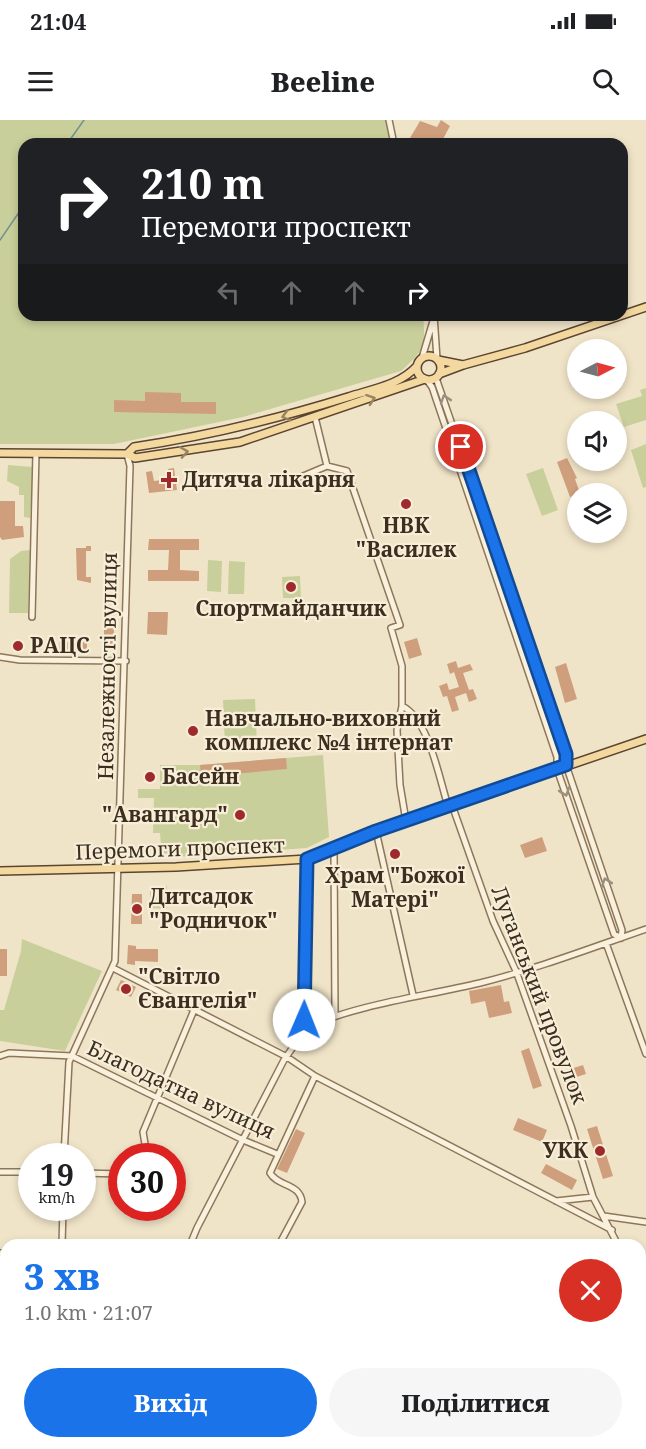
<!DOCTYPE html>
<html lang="uk">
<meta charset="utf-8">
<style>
:root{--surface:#fff;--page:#f6f6f6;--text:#202124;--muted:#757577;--accent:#1a73e8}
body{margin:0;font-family:"Noto Serif",serif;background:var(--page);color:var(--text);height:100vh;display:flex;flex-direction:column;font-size:22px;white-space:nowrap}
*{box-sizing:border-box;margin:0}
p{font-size:20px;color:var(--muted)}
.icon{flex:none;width:33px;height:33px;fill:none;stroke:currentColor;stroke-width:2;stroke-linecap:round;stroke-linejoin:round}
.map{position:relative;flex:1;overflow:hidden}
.sheet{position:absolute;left:0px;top:1119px;width:646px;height:210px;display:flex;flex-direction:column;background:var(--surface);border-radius:18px 18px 0 0;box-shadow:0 3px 9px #0003}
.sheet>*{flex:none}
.hud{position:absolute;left:18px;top:18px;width:610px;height:183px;border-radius:18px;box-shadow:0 3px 9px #0003;background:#202124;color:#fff;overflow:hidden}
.needle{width:39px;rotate:84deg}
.controls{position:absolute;left:567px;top:219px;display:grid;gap:12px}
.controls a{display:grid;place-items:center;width:60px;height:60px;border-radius:50%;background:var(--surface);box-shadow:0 3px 9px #0003;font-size:30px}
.speed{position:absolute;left:18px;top:1023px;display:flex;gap:12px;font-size:30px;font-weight:700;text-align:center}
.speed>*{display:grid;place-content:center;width:78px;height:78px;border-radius:50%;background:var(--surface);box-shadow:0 3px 9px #0003;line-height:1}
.speed small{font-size:15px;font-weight:400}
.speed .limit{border:9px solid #d22;background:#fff;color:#111}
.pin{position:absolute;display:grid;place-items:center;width:51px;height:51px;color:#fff;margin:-26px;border:3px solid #fff;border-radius:50%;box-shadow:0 2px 6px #0007}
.me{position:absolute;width:66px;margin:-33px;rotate:1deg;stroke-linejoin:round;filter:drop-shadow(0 0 4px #0008)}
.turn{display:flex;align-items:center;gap:21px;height:126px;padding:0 24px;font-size:27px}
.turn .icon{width:78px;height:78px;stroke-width:2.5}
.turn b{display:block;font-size:42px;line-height:51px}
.lanes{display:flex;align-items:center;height:57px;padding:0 24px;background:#0003;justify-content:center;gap:30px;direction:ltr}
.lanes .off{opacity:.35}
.round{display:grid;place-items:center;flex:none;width:63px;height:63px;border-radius:32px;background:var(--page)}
.headline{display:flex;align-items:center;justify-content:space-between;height:102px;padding:0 24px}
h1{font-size:36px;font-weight:800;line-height:45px;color:var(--accent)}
.button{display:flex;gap:12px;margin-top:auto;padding:12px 24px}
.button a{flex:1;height:69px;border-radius:36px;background:var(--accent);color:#fff;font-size:24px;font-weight:800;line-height:69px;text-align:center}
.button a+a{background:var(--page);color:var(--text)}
.status{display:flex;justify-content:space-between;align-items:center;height:42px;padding:0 30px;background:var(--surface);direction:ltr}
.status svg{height:16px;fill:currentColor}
header{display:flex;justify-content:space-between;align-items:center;height:78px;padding:0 24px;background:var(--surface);font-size:27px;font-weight:800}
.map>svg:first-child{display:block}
.green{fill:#c9cf9b}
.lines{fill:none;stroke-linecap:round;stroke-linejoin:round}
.stream{stroke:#6f938a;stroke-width:1.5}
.building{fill:#cf9f7d}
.minor-casing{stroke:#8d765c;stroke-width:8}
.major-casing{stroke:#5b4430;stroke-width:10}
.minor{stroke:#faf1dc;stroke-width:5}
.major{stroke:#f3d9a0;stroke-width:7}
.oneway{stroke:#988460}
.oneway2{stroke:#9c907e}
.route-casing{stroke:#114b97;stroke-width:15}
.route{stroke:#1a73e8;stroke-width:10}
.poi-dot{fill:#9e2a2b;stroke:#f7eed8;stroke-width:2}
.labels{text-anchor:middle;stroke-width:4.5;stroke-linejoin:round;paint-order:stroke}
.poi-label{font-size:21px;font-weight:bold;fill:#3d2e20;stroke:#f7eed8;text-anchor:start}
.street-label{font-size:21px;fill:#3d2e20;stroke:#f7eed8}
</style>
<div class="status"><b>21:04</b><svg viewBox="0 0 49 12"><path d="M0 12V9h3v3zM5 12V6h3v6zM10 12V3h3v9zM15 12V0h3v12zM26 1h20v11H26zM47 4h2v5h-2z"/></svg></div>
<header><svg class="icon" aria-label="menu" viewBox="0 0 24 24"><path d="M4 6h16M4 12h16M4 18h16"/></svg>Beeline<svg class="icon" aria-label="search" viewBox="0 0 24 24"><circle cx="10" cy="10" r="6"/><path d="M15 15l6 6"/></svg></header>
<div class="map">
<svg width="646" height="1329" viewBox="0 0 646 1329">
<rect width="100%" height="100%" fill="#f0e4c8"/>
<path class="green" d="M0 0H389L394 24H24V195H423C426 226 424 231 401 251L243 297 114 324H0Z
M646 268V300L624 307 616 284 642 276 640 270Z
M646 324V367L643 368 631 330Z
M8 345 33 347 30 398 24 397V375H19V367L7 361Z
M543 348 558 390 542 396 526 354Z
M30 430 28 493H9L10 439 21 431Z
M208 440 222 441 221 472 207 471Z
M229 441 245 442 244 474H228Z
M300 456 301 478H283L282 457Z
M255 579 257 626 225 628 223 580Z
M323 635 329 717 307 728 162 738 160 713H153L154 678H138V669H160V645H200Z
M150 766H167V789L150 788Z
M22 819 102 851 65 931 0 921V890H4L21 831Z"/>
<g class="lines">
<path class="stream" d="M67 24 84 0
M0 120 24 85"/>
</g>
<path class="building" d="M441 0 450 6 443 19 452 24H442L432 18 429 24H421L410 18 420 1 437 7Z
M145 272 181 273V282H216V294L114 292V280L145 281Z
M567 338 577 358 575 359 580 373 570 377 557 342Z
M174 348 177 370 149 373 146 352 152 351 154 361 169 359 168 349Z
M0 381H15V406H23L24 417 2 420 0 417Z
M149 419H199V430H180V450L199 451V461H148V450H168L169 430H148Z
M86 426H91V431H86V457H91V463L77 460 76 428H86Z
M148 492H168L167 515 147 514Z
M104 502H114V528H104Z
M417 518 422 535 409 539 404 522Z
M59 522H87V532H59Z
M456 541 458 548 470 544 473 550 463 553 469 570 473 569 477 579 469 582 466 573 455 577 459 590 452 592 447 576 443 577 439 566 447 563 449 570 459 567 454 552 450 554 447 544Z
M566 543 577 579 565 583 555 547Z
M286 638 287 649 201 657 200 645Z
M542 717 547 731 525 738 520 725Z
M132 774H142V804H131Z
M128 825 136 826V829H158V842L135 841V845L127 844Z
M0 829H7V856H0Z
M121 860 136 867 131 877 116 870Z
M501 865 504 882 509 881 512 893 489 898 485 881 471 884 469 871Z
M529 928 542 966 533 969 521 931Z
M583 945 586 954 573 958 576 967 567 970 561 952Z
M518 998 547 1010 542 1022 513 1010Z
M597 1006 613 1056 603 1059 587 1009Z
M296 1009 305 1013 287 1053 277 1049Z
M546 1044 577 1060 572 1070 541 1053Z"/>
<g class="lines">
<defs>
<path id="minor" d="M389 0 394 24
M434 195 437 239
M422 238 433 201
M436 258 566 634V645L622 810 621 818
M426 259 432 267 557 637V649L614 814 621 818
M315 297 327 346 347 351 400 505 391 508 402 546V586L397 610 400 665 406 701
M301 357 327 346
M32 497 36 333
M0 537 20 540 126 541
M402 586C429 599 439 658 448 686
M452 685 493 801 516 851 571 1006 593 1077 618 1125
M376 711 413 875
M334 728 335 895
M606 823 646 934
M113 848 287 937 315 956 612 1110
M307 907C363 883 421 877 480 863 536 849 591 828 646 809
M0 936 9 933 72 936 243 1020 277 1034
M64 1036 69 942 115 841 130 346 127 334
M147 1036 143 1012 194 890
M0 1052H32
M82 1053 122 1054
M556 1081 593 1077
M604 1096 646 1102
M62 1125 63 1088
M190 1125 197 1108 284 940 307 907 304 900 307 739
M279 1125 302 1082C300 1063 278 1067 270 1053L315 956
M0 1133H6
M0 1282H6
M0 1304H6
M102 1323V1329
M394 1323 395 1329
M417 1323 418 1329
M615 1329V1323"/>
<path id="major" d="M417 248a12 12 0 1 1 24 0a12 12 0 1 1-24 0Z
M438 240 463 245
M439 254 463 245 525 228 646 187
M0 333 127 334 135 338 240 322 425 259
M127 334 134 327C207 316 277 299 348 277 373 269 400 265 417 246
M0 751 176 747 307 739 376 711 646 619"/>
</defs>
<use href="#minor" class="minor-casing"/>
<use href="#major" class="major-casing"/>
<use href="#minor" class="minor"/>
<use href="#major" class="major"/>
</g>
<defs><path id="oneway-chevron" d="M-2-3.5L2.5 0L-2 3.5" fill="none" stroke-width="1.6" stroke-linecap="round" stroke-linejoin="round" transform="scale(1.5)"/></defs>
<g class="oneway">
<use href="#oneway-chevron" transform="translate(371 279) rotate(-19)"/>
<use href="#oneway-chevron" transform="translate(286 296) rotate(165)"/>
<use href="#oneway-chevron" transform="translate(184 332) rotate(-9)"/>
</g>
<g class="oneway2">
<use href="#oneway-chevron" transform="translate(445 279) rotate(-109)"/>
<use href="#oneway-chevron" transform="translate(565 672) rotate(71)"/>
<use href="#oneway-chevron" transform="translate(606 762) rotate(-109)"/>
</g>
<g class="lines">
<defs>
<path id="route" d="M304 900 307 739 376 711 566 645V634L461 327"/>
</defs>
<use href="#route" class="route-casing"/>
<use href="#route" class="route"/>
</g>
<g class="poi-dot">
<path d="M166 351h6v6h6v6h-6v6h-6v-6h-6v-6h6z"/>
<circle cx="406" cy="384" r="6"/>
<circle cx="291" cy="467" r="6"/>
<circle cx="18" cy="526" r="6"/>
<circle cx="193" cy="611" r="6"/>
<circle cx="150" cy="657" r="6"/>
<circle cx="240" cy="695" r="6"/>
<circle cx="395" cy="734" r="6"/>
<circle cx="137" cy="789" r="6"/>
<circle cx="126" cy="869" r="6"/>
<circle cx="600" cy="1031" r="6"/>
</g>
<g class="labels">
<g class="poi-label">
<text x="182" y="367">Дитяча лікарня</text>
<text x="406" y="413" text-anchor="middle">НВК<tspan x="406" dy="24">"Василек</tspan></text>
<text x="291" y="496" text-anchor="middle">Спортмайданчик</text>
<text x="30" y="533">РАЦС</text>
<text x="205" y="606">Навчально-виховний<tspan x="205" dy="24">комплекс №4 інтернат</tspan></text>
<text x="162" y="664">Басейн</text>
<text x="228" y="702" text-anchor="end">"Авангард"</text>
<text x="395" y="763" text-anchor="middle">Храм "Божої<tspan x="395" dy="24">Матері"</tspan></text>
<text x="149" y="784">Дитсадок<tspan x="149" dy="24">"Родничок"</tspan></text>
<text x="138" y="864">"Світло<tspan x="138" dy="24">Євангелія"</tspan></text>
<text x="588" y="1038" text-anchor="end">УКК</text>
</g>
<g class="street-label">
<text transform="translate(108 546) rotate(-89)" y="7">Незалежності вулиця</text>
<text transform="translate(180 729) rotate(-2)" y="7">Перемоги проспект</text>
<text transform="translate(539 875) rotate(69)" y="7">Луганський провулок</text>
<text transform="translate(181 970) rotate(25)" y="7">Благодатна вулиця</text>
</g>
</g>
</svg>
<div class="controls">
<a><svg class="needle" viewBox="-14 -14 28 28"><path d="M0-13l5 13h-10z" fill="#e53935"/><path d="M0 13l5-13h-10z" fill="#757577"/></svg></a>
<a><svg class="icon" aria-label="sound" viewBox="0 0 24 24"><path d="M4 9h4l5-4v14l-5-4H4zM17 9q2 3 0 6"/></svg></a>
<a><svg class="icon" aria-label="layers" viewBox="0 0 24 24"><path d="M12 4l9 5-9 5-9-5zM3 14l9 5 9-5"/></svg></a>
</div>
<div class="speed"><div>19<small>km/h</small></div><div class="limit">30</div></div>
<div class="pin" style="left:461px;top:327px;background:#d93025"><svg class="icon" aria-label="arrive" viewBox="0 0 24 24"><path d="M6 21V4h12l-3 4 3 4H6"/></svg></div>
<svg class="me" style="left:304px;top:900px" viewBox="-20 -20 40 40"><circle r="19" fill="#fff"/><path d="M0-13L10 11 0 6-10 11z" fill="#1a73e8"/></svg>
<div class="hud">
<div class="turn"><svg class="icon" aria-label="right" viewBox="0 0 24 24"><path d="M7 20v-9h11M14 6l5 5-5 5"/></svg><div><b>210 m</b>Перемоги проспект</div></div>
<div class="lanes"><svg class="icon off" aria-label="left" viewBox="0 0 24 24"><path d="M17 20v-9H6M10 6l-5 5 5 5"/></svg><svg class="icon off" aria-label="ahead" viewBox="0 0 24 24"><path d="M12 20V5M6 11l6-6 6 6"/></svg><svg class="icon off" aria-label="ahead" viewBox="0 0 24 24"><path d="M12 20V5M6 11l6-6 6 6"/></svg><svg class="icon" aria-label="right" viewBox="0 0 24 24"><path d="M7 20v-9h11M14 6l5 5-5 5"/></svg></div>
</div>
<section class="sheet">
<div class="headline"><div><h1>3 хв</h1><p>1.0 km · 21:07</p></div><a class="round" style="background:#d93025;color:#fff"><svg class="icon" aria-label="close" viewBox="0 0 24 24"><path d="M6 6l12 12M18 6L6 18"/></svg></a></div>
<div class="button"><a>Вихід</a><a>Поділитися</a></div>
</section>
</div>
